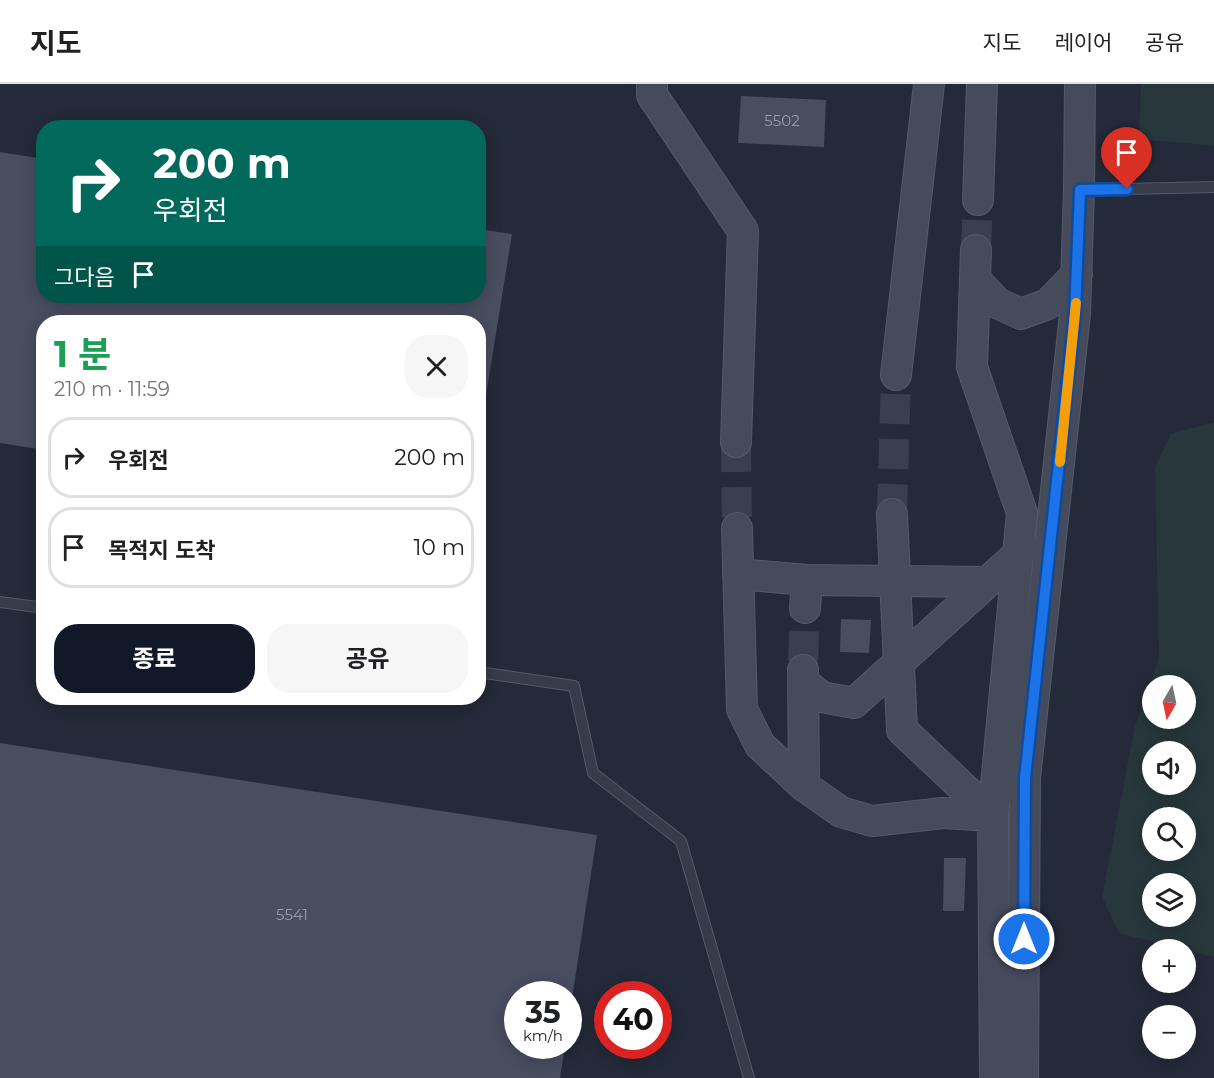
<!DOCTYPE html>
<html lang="ko">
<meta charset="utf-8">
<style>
:root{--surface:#fff;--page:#f6f6f6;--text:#202124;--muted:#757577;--line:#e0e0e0;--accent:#111827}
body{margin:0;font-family:Montserrat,"Noto Sans KR",sans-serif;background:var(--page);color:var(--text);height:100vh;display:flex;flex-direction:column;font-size:22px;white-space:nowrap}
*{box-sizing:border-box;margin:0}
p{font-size:20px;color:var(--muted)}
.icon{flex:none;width:33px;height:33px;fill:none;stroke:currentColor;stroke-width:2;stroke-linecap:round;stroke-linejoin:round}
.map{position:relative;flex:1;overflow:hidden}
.side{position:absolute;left:36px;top:231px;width:450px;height:390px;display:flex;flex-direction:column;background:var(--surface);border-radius:24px;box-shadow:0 3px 15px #0003}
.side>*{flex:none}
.guide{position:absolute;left:36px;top:36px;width:450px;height:183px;border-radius:24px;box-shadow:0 3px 15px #0003;background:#00695c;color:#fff;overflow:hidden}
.needle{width:39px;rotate:189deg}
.buttons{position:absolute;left:1142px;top:591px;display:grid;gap:12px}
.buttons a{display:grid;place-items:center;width:54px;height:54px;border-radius:50%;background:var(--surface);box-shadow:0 3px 15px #0003;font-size:30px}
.speed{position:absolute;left:504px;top:897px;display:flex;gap:12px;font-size:30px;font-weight:700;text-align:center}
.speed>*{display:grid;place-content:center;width:78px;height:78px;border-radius:50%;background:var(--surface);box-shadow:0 3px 15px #0003;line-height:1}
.speed small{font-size:15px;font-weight:400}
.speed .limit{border:9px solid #d22;background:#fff;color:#111}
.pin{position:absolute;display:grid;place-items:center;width:51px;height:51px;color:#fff;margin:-62px -26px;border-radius:50% 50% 50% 0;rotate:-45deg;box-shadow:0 0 6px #0007}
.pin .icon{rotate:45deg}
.me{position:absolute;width:66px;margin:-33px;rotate:0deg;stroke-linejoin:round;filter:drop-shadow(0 0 4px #0008)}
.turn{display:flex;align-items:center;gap:21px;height:126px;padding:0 18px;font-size:27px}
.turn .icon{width:78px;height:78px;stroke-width:2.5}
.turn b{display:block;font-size:42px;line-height:51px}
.then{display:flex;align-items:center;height:57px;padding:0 18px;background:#0003;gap:12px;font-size:22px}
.round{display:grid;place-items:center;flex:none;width:63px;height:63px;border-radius:24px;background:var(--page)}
.headline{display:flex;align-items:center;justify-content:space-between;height:102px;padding:0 18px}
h1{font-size:36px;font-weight:700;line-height:45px;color:#1e9e55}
.primary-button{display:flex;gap:12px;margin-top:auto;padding:12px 18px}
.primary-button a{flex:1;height:69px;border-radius:24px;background:var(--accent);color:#fff;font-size:24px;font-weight:700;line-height:69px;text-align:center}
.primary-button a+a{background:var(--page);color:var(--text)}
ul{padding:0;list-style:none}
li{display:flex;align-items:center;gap:18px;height:81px;margin:0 12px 9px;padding:0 6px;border:3px solid var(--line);border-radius:24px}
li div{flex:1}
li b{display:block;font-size:22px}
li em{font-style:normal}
header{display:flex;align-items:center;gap:36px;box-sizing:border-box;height:84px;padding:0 30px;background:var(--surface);border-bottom:2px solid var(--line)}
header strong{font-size:28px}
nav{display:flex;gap:33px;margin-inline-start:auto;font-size:21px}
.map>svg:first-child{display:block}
.green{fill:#27373b;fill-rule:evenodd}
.building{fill:#484d60}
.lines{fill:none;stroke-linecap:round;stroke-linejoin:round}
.secondary-tunnel{stroke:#393f4e;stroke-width:30;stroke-dasharray:30 15;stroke-linecap:butt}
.lane-casing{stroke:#555a67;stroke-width:12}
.secondary-casing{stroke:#555a67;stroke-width:32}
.lane{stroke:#373c4a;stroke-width:10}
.secondary{stroke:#464b5c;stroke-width:30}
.route-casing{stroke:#114b97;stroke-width:15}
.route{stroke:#1a73e8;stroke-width:10}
.slow{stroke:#f59e0b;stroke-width:10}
.labels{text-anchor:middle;stroke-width:6;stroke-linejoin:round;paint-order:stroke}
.number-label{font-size:15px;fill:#989cac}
</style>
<header>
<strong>지도</strong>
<nav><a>지도</a><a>레이어</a><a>공유</a></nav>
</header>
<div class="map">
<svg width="1214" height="994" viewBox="0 0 1214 994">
<rect width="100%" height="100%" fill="#242a39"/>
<path class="green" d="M1141 0H1214V62L1139 55Z
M1214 338V873L1119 849 1102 813 1135 642 1159 574 1155 383 1171 350ZM1152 602H1185V634H1152ZM1152 668H1185V700H1152ZM1152 734H1185V766H1152ZM1152 800H1185V832H1152Z"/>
<path class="building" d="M741 12 826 16 824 63 738 59Z
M0 68 44 75V212H478V145L512 150 480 349 478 238H44V366L0 359Z
M841 535 871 536 869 569 840 568Z
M0 659 597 751 570 928 568 910H518V962H565L560 994H0Z
M944 774H966L964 827H943Z"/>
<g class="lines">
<path class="secondary-tunnel" d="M976 166 978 116
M736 358 737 444
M892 430 896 291
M803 577 805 524"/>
<defs>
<path id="lane" d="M1080 106 1214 103
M0 518 44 524
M478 588 574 602 593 689 681 757 749 994"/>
<path id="secondary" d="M652 0V11L743 147 736 358
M978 116 982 0
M976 166 972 283 1022 429 993 732
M975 195 997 219 1021 230 1048 220 1077 190
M896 291 929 0
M892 430 902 646 993 732
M737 444 742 625 760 661 804 702 841 728 872 737 943 729 993 732 995 994
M738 490 807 496 987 498
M805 524 807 496
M803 586 804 702
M803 598 822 613 854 619 1025 464
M1023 994 1025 694 1075 230 1079 106 1080 0"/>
</defs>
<use href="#lane" class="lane-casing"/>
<use href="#secondary" class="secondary-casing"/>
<use href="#lane" class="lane"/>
<use href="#secondary" class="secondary"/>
</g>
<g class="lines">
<defs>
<path id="route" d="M1024 855 1025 694 1075 230 1080 106 1127 105"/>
</defs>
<use href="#route" class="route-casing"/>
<use href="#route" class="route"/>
<path class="slow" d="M1060 378 1076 219"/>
</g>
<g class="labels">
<g class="number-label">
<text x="782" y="42">5502</text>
<text x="292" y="836">5541</text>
</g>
</g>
</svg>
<div class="buttons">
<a><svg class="needle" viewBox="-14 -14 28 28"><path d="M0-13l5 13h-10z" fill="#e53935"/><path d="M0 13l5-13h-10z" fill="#757577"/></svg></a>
<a><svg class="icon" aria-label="sound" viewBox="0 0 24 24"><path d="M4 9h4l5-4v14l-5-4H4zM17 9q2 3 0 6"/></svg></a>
<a><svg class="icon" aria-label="search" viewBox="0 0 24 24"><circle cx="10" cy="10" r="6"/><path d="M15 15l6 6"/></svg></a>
<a><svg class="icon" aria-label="layers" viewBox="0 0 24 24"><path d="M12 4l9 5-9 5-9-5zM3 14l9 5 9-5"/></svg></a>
<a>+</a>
<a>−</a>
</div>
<div class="speed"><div>35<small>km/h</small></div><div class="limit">40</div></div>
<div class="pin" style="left:1127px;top:105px;background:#d93025"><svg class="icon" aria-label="arrive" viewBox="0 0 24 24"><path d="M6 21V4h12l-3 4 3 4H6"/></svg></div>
<svg class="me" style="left:1024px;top:855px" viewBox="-20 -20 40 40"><circle r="17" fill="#1a73e8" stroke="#fff" stroke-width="3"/><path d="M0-11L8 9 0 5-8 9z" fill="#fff"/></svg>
<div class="guide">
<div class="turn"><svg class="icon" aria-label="right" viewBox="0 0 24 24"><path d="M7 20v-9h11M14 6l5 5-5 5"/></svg><div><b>200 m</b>우회전</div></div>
<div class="then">그다음<svg class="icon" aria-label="arrive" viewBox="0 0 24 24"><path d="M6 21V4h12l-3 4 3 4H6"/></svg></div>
</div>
<section class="side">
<div class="headline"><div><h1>1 분</h1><p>210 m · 11:59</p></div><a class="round"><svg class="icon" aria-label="close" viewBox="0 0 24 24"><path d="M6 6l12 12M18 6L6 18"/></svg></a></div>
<ul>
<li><svg class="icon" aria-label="right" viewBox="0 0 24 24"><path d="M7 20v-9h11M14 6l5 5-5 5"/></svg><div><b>우회전</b></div><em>200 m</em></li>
<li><svg class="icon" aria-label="arrive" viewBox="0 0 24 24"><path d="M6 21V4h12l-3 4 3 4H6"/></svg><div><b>목적지 도착</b></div><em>10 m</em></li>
</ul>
<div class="primary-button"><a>종료</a><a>공유</a></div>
</section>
</div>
